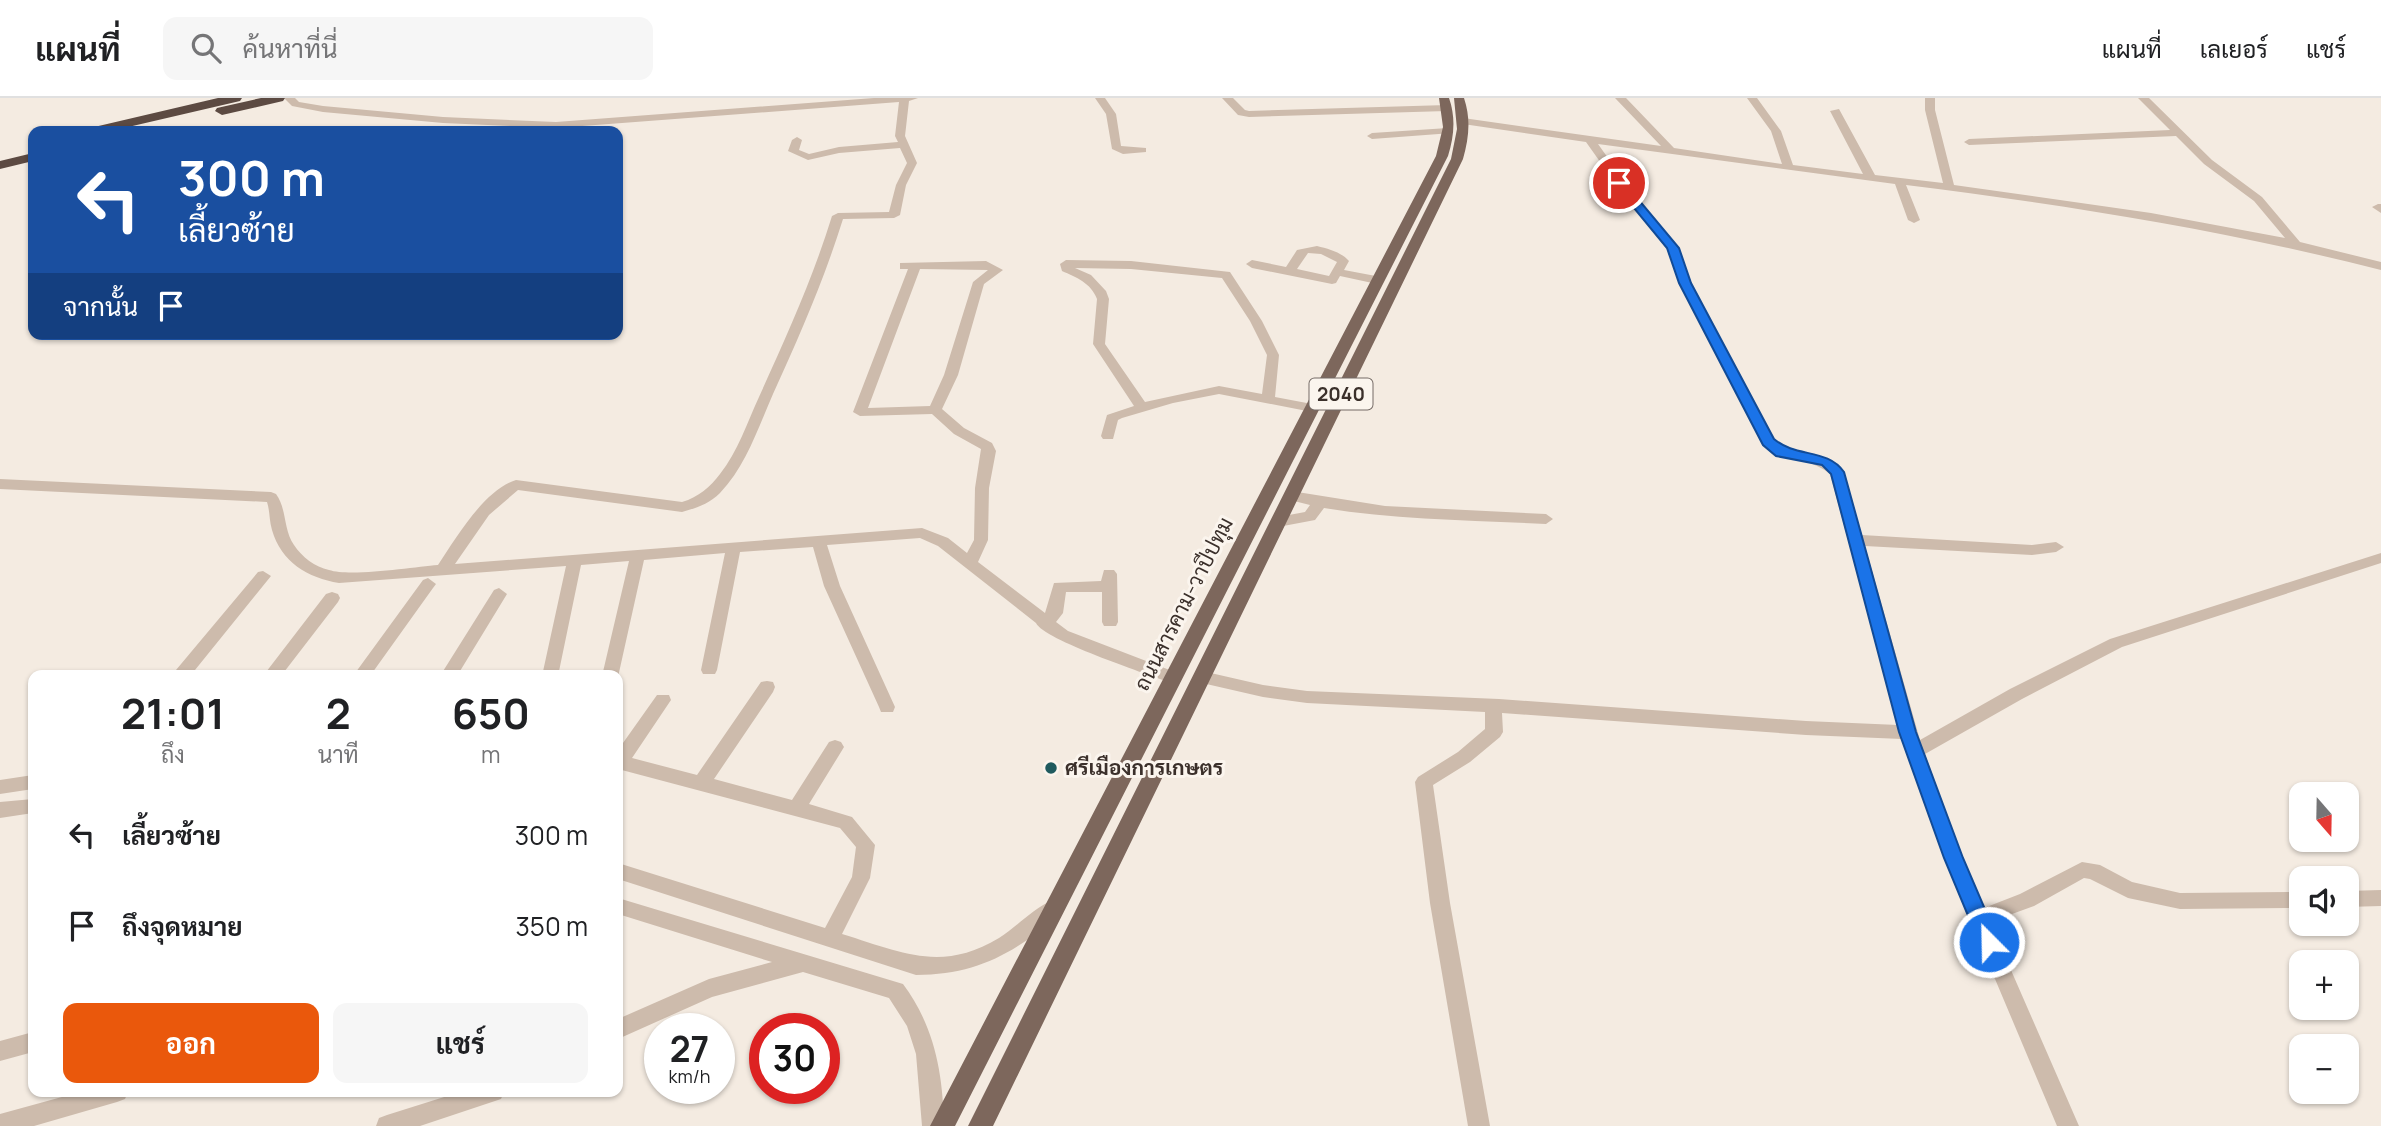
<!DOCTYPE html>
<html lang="th">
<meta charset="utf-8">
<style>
:root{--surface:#fff;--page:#f6f6f6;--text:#202124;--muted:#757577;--line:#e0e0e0;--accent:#ea580c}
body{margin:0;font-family:Manrope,Sarabun,sans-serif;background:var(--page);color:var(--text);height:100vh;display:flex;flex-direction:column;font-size:26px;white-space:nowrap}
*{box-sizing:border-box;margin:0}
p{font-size:23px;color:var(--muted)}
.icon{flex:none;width:38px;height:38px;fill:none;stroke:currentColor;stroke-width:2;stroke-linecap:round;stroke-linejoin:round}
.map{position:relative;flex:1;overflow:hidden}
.panel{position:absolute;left:28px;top:572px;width:595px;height:427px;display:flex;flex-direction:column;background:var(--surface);border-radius:14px;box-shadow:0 2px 5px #0004}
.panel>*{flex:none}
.hud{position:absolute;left:28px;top:28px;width:595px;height:214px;border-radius:14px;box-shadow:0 2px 5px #0004;background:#1a4fa0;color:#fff;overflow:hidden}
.needle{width:46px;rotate:160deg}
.buttons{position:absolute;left:2289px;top:684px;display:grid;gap:14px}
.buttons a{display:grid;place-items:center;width:70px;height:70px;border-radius:14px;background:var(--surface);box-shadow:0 2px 5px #0004;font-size:35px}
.speed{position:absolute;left:644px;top:915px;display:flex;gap:14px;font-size:35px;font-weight:700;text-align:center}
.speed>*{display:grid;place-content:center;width:91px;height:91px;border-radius:50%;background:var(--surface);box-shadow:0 2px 5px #0004;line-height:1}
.speed small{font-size:18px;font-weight:400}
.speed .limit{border:10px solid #d22;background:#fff;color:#111}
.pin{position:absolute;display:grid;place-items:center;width:60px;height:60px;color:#fff;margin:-30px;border:4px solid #fff;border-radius:50%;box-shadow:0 2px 7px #0007}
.me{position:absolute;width:77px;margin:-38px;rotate:337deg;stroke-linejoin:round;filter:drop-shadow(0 0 5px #0008)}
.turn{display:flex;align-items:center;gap:24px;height:147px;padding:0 35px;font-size:32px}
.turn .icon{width:91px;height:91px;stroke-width:2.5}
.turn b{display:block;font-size:49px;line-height:60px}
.then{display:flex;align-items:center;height:66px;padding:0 35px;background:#0003;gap:14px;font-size:26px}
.eta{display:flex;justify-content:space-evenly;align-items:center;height:119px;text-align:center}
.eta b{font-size:42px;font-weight:700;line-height:49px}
.action{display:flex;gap:14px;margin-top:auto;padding:14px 35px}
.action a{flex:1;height:80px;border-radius:14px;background:var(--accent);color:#fff;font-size:28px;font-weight:700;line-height:80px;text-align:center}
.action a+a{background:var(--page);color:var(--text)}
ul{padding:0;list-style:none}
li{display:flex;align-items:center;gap:21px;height:91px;padding:0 35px}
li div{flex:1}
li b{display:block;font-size:26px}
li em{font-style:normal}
header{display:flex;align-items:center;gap:42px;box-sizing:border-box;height:98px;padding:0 35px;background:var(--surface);border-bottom:2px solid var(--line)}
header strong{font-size:33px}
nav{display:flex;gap:38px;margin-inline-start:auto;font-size:24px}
.search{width:490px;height:63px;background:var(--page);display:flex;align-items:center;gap:18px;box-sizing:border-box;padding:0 24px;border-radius:14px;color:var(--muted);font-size:26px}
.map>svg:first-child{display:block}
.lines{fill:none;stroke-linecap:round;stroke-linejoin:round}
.street{fill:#cdbbac;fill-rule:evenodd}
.primary{fill:#7d675c;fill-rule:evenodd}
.highway{fill:#5c4a42;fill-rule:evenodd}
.route{fill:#1a73e8;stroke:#114b97;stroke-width:2}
.poi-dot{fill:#1f5a5e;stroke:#fbf5ee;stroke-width:2.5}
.labels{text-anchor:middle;stroke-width:6;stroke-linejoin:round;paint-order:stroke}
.shield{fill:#fbf5ee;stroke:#756b66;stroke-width:2}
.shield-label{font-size:19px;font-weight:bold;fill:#3b302b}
.street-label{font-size:21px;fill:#3b302b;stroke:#fbf5ee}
.poi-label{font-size:21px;font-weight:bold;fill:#3b302b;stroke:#fbf5ee;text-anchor:start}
</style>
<header>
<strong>แผนที่</strong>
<div class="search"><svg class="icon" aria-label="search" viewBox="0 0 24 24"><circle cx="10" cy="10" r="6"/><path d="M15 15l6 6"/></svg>ค้นหาที่นี่</div>
<nav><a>แผนที่</a><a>เลเยอร์</a><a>แชร์</a></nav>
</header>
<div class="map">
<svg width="2381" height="1028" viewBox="0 0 2381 1028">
<rect width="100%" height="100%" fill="#f4ebe1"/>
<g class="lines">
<path class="street" d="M284 0H295L299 4 323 8 443 19 556 24 874 0H918L909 3 905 38 917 65 906 87 900 117 894 120 843 121C824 182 799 239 773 296 758 330 746 368 720 395 709 406 696 410 682 414L518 392 489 417 455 466 922 430 948 440 967 455 974 442 975 390 981 351 954 336 932 316 860 318 853 314 908 171H900V165L986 163 1003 172 984 186 958 277 942 311 964 330 992 345 996 353 989 390 988 442 978 464 1045 515 1054 485 1101 483 1104 472H1114L1117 476 1118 524 1116 528H1104L1102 524V494H1066L1063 515 1056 524 1068 533 1180 576 1182 580 1180 584H1168C1145 575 1044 542 1036 525L938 448 920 440 827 447 840 488 895 609 893 614H881L879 609 824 488 813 449 740 454 717 572 715 576H703L701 572 725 455 644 462 618 579 602 578 629 463 581 467 558 578H542L566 468 339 485C308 480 281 464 272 432 269 422 270 413 267 404L0 391V381L271 394 276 396C287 411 283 431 294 447 302 459 315 469 329 472 351 479 413 469 438 467 456 440 484 392 516 382L682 404C699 399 710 389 720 376 738 353 747 325 759 299 786 239 813 180 832 118L838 115 889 114 896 87 907 65 900 50 839 55 808 62 788 53 792 42 797 39 802 42 799 52 809 56 839 49 898 44 895 38 899 4 556 30 443 25 323 14 292 8ZM920 171 988 172 973 184 944 277 930 308 868 310Z
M1095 0H1105L1116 16 1121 48 1146 50V54L1123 56 1112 51 1106 16Z
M1222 0H1233L1245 12 1249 13 1447 7 1452 10 1447 13 1249 19 1238 17Z
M1615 0H1626L1674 50 1782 66 1771 33 1747 0H1757L1781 33 1793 67 1863 76 1830 13 1839 11 1875 77 1943 85 1925 12V0H1935V12L1954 87 2151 115 2285 140 2254 103 2204 66 2176 38 1969 47 1964 44 1969 41 2170 32 2138 0H2149L2212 62 2262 99 2300 144 2381 164V172C2224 132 2066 107 1906 87L1920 122 1914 125 1908 122 1895 86 1598 46 1633 95 1679 150 1691 185 1773 341C1795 356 1821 354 1842 371L1862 437 2032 447 2056 444 2064 449 2056 454 2032 457 1865 448 1920 642 2010 591 2110 541 2381 455V465L2122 549 2022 601 1925 656 1962 760 1984 810 2020 796 2082 764 2100 767 2132 784 2180 795 2301 794V810L2180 811 2128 800 2090 781 2084 780 2034 808 1990 824 2079 1028H2057L1944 760 1902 641 1806 637 1502 615 1503 634 1500 639 1470 664 1433 687 1450 805 1490 1028H1468L1430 805 1415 684 1418 679 1458 654 1485 631V614L1307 605 1263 599 1202 585 1196 583 1194 579 1196 575 1202 573 1263 587 1307 593 1499 601 1806 623 1898 627 1830 376C1811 360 1784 362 1763 347L1679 185 1667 151 1625 99 1586 44 1463 26 1458 23 1463 20 1661 48Z
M1448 30 1452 31V35L1372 41 1367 38 1372 35Z
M2378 106H2381V115L2372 109Z
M1317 148C1329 151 1341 154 1349 163L1344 172 1381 179 1383 182 1377 186 1340 178 1336 185 1332 186 1252 170 1246 166 1252 162 1286 169 1297 152ZM1308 155 1321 156 1337 164 1329 178 1297 171Z
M1066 162 1131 163 1230 174 1262 223 1279 257 1275 299 1312 306 1319 310 1312 314 1219 296 1173 305 1122 320 1118 322 1113 341H1103L1101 338 1107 317 1134 308 1093 246 1097 201C1091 185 1076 179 1062 173L1060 166ZM1075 170 1131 171 1222 180 1250 223 1267 257 1262 296 1219 288 1145 304 1105 246 1109 201 1106 193 1091 177Z
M1291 393 1385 408 1546 416 1553 421 1546 426C1472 422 1397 422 1324 410L1315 422 1278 429 1273 428 1271 424 1273 420 1305 414 1310 407 1286 401 1284 398Z
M263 473 271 478 195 572 202 578H175L176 572 258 474Z
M428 480 436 486 433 490 370 578H353L423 482Z
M499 490 507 496 457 578H440L494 492Z
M332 494 338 496 340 500 338 504 281 578H263L326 496Z
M767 583 773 584 775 589 773 594 714 681 792 702 829 644 835 642 841 644 844 649 841 654 809 706 852 719 875 747 870 780 842 836C901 854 941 875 999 840 1017 829 1033 810 1053 802L1060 805 1063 811 1060 817C1014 855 977 877 916 877L618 781V765L825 830 852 779 856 749 840 730 618 671V652L657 597H669L671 602 632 660 697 677 761 584Z
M33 677V691L0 696V682Z
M33 701V715L0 720V704Z
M2381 792V808L2347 809V793Z
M618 800 903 886C935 929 943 976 944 1028H922L916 956 907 928 889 900 803 874 712 899 618 941V921L709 881 772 864 618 816Z
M33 934V954L0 963V943Z
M80 994H128L125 1001 117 1004 34 1028H0V1016Z
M460 994H504L501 1001 420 1028H376L379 1020 387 1017Z"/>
<path class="primary" d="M1439 0H1449C1456 20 1454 39 1448 58L955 1028H930L1436 58 1443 29Z
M1454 0H1464C1471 21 1469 40 1463 61L993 1028H968L1451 61 1457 31Z"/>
<path class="highway" d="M218 0H242L240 3 111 33H88L90 30Z
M261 0H285L283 3 222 17 215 13 217 10Z
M33 55V63L0 71V63Z"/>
</g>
<path class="route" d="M1615 83H1623L1679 150 1691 185 1774 341C1796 360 1827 350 1844 374L1916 634 1963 760 1999 844 1996 850 1989 852 1982 850 1979 844 1944 760 1899 634 1831 376 1822 367 1776 358 1763 347 1679 185 1667 150 1615 87Z"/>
<circle class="poi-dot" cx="1051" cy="670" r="7"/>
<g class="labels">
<rect class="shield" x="1309.5" y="280.5" width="63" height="31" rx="5"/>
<g class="shield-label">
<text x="1341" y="303">2040</text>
</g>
<g class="street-label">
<text transform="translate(1184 506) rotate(-63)" y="7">ถนนสารคาม-วาปีปทุม</text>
</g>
<g class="poi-label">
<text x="1065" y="677">ศรีเมืองการเกษตร</text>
</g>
</g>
</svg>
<div class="buttons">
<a><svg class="needle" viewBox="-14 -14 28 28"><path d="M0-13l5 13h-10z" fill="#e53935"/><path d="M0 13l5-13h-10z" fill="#757577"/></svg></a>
<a><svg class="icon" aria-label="sound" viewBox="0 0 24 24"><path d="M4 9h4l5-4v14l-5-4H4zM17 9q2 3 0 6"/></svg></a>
<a>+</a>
<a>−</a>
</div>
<div class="speed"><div>27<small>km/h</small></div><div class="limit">30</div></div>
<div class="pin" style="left:1619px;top:85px;background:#d93025"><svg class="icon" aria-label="arrive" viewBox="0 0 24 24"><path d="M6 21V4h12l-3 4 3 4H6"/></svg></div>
<svg class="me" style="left:1989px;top:844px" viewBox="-20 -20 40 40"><circle r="17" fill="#1a73e8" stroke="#fff" stroke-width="3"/><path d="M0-11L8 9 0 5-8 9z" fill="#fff"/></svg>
<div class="hud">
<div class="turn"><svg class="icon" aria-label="left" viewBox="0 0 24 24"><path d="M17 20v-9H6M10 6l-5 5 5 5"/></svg><div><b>300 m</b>เลี้ยวซ้าย</div></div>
<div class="then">จากนั้น<svg class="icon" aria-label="arrive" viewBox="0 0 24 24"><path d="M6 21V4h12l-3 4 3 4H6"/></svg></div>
</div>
<section class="panel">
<div class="eta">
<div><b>21:01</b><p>ถึง</p></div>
<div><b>2</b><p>นาที</p></div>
<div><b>650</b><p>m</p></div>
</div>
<ul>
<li><svg class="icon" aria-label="left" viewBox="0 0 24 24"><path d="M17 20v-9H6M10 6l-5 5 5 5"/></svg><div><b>เลี้ยวซ้าย</b></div><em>300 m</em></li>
<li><svg class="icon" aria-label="arrive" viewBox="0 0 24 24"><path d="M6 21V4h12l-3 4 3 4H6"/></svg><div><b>ถึงจุดหมาย</b></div><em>350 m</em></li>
</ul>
<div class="action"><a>ออก</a><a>แชร์</a></div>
</section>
</div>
